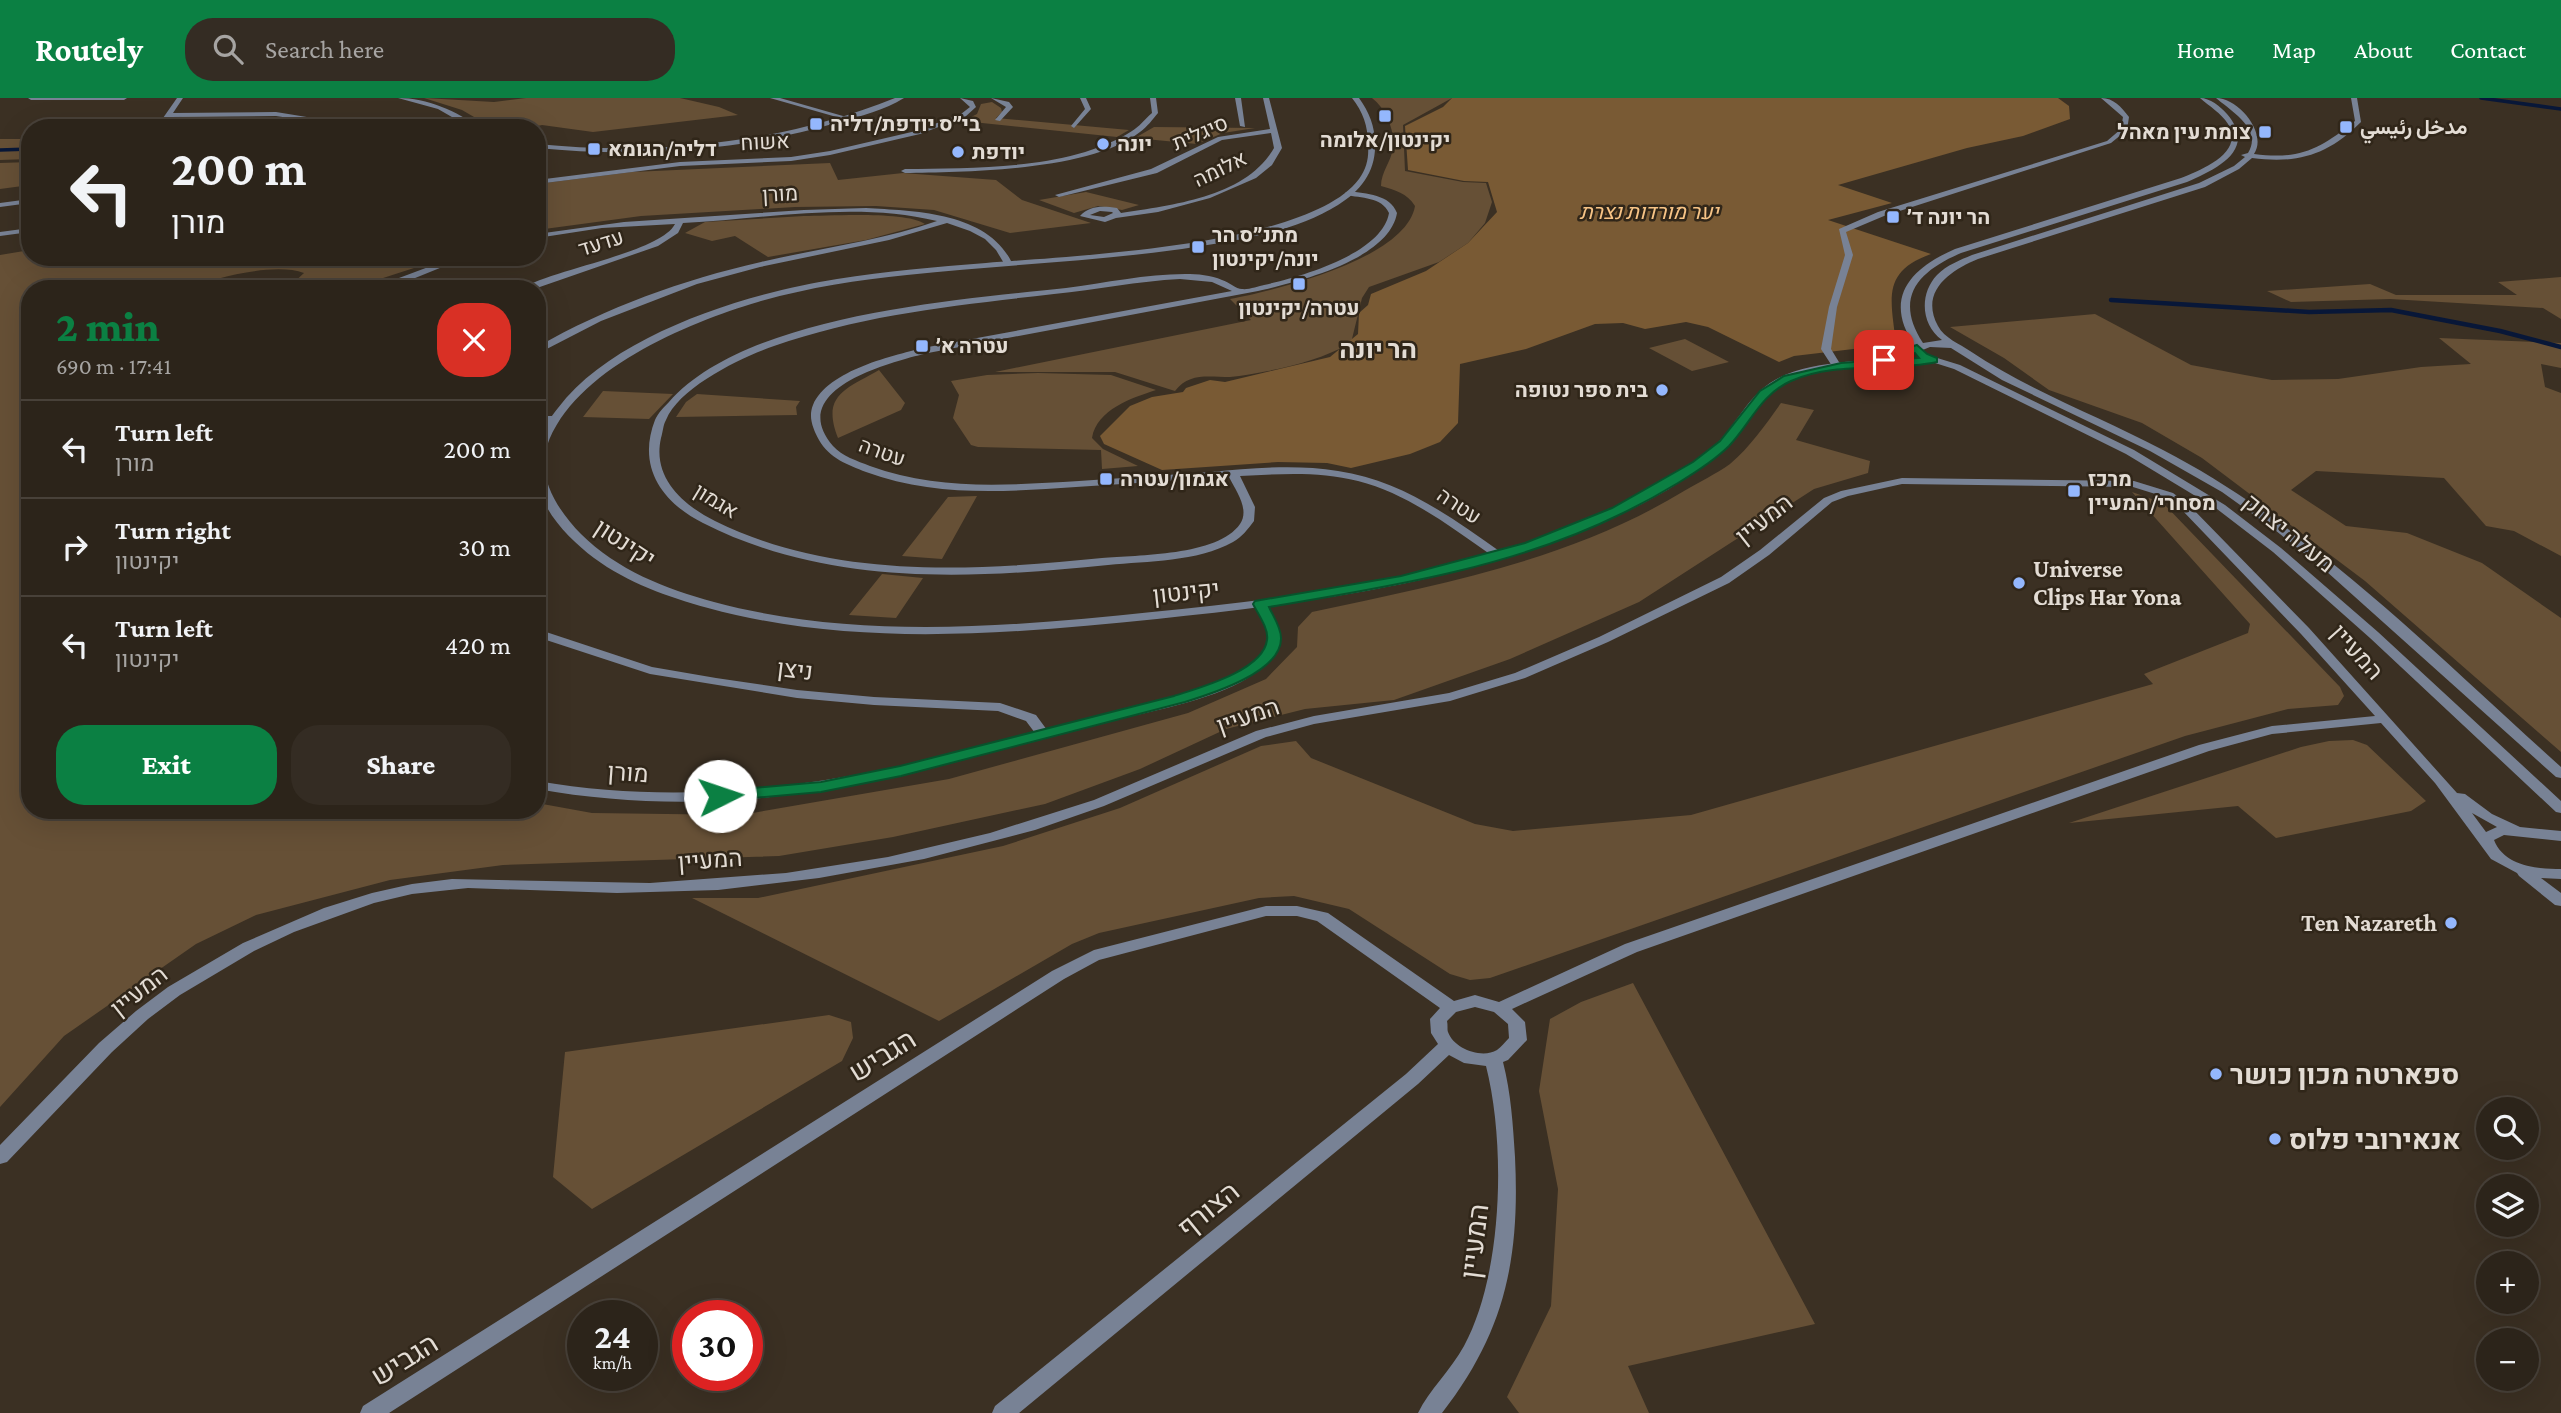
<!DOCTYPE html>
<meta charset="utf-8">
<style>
:root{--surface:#2c241a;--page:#342c23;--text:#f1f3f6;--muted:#a6a4a2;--line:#484139;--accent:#0b8043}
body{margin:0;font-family:"Crimson Pro",Vazirmatn,Heebo,serif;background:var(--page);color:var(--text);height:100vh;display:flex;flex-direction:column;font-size:26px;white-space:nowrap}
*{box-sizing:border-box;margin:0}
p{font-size:23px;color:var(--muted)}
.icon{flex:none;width:38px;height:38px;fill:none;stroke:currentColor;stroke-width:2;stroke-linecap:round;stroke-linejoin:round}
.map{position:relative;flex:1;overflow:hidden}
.side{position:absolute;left:21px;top:182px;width:525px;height:539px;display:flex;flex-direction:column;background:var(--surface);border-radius:28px;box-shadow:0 7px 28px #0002,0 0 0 2px var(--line)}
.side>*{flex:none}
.top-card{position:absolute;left:21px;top:21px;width:525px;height:147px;border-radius:28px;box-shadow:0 7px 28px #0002,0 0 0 2px var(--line);background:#2c241a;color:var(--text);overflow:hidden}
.controls{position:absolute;left:2476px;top:999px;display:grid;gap:14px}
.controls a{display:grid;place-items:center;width:63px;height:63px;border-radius:50%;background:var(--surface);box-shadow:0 7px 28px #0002,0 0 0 2px var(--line);font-size:35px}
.speed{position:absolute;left:567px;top:1202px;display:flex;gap:14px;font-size:35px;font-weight:700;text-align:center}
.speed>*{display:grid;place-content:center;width:91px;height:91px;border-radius:50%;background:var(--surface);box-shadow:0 7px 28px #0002,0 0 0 2px var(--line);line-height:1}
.speed small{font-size:18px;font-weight:400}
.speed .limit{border:10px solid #d22;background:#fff;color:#111}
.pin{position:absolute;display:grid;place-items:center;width:60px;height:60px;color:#fff;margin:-30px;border-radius:14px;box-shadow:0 4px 10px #0006}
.me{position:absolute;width:77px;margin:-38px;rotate:86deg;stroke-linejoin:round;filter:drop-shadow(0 0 5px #0008)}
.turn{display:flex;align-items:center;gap:24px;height:147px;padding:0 35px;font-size:32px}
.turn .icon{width:91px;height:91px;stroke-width:2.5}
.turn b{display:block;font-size:49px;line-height:60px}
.round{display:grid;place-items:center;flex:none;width:74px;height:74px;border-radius:28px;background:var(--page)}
.headline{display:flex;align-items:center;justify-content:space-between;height:119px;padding:0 35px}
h1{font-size:42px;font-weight:800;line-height:52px;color:var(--accent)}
.cta{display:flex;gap:14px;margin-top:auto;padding:14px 35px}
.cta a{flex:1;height:80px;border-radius:28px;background:var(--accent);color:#fff;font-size:28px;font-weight:800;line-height:80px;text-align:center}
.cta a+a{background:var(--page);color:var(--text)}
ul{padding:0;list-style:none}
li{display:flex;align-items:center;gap:21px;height:98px;padding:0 35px;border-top:2px solid var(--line)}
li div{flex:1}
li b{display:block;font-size:26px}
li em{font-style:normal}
header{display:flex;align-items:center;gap:42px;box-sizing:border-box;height:98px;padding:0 35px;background:var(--accent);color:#fff}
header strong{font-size:33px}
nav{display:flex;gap:38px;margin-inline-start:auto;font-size:24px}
.search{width:490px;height:63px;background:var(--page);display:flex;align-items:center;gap:18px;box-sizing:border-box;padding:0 24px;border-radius:28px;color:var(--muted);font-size:26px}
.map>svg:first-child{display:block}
.green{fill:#665036}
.forest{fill:#795a34}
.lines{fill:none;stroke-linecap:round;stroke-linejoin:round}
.stream-far1{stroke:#081738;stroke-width:3.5}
.stream{stroke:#081738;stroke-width:4.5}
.minor{fill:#788295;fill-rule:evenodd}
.tertiary{fill:#788295;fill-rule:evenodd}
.route{fill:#0b8043;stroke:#07532c;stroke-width:2;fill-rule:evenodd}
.poi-dot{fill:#94b7fd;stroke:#302619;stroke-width:2.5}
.labels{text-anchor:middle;stroke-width:5;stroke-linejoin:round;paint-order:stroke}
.far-poi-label{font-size:21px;font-weight:bold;fill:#e3dcd4;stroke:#302619;text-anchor:start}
.far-street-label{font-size:21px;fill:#e3dcd4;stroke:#302619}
.far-park-label{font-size:21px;font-style:italic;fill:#f7c486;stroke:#302619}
.street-label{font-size:24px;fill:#e3dcd4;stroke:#302619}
.poi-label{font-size:24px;font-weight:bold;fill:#e3dcd4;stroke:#302619;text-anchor:start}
.far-district-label{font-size:26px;font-weight:bold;fill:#e3dcd4;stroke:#302619}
.near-street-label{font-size:28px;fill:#e3dcd4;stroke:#302619}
.near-poi-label{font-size:28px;font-weight:bold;fill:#e3dcd4;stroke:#302619;text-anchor:start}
</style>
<header>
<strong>Routely</strong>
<div class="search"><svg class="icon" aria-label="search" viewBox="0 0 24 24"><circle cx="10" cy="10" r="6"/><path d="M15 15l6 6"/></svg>Search here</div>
<nav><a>Home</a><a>Map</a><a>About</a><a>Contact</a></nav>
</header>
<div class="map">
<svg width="2561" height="1315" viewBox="0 0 2561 1315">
<rect width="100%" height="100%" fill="#3b3023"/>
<path class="green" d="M424 0 494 4 526 0H680L719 9 738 17 593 34 542 27 529 30H493L462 12Z
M1372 0H1452L1403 27 1405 73 1463 84 1486 85 1492 104 1485 125 1468 145 1439 164 1369 189 1362 200 1351 245C1326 259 1295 268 1268 273 1256 275 1242 278 1230 279 1209 279 1189 274 1175 293L1115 274H995L1251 222 1230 201C1276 192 1406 161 1415 108 1407 95 1395 92 1381 88 1381 74 1391 64 1393 50 1395 32 1386 11 1372 0Z
M992 4 1001 10 1002 14 996 20 1129 32 1117 39 963 23 977 16 981 6Z
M182 18 283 20 346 30H174Z
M1154 29 1255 30 1223 35 1197 46 1135 40Z
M0 41H30V61L0 62Z
M30 64V87L0 91V65Z
M830 65 838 82 903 75 996 82 1022 102 1091 125 1010 135 934 112 876 108 795 109 641 118 537 132V86L632 74Z
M1086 94 1139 107 1122 112 1098 108 1074 115 1039 102Z
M804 118C830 118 906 113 925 126L866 142 768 159 735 138 712 143 685 135 705 124Z
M30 152V159H448L380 181 290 188 304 175C274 164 215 180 184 191H30V712H537V705L592 715 741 717 949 681 1188 615 1266 581 1297 549 1298 529 1312 514C1441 486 1569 463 1684 393 1699 384 1716 376 1730 366 1750 349 1766 326 1781 305L1814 312 1796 342 1870 363 1868 375 1814 391 1639 504 1510 561 1394 602 1305 611 1226 631 1140 671 1045 706 893 739 779 758 503 767 390 782 256 817 196 846 64 938 0 1009V157Z
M2561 179V221L2543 210 2390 201 2291 204 2267 193 2370 186 2396 197H2517L2498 184Z
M2095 216 2191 267 2272 282 2338 281 2421 269 2471 266 2439 240 2561 245V270L2541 266 2545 289 2561 295V458L2514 433 2486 428 2444 380 2316 373 2291 392 2346 428 2407 435 2482 465 2561 520V654L2365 483 2202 360 2142 325 2049 292 2004 260 1950 229Z
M1685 241 1729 264 1692 273 1649 250Z
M879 272 905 305 901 312 838 340C821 297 846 291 879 272Z
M1038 275 1111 277 1156 292C1132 300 1097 311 1092 340L1103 351 1138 368 1102 371 1101 352 978 349 971 347 953 320 959 297 951 283 987 277Z
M603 293 673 296 649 321 583 319Z
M697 296 800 303 796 309 797 317 676 319 686 304Z
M2132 394 2163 405 2340 589 2344 598 2338 607 2288 611 2185 638 1490 880 1470 882 1450 876 1349 811 1294 798 1259 800 1099 835 1072 846 939 923 692 800H758L1003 748 1120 710 1261 648 1296 643 1311 660 1475 726 1513 733 1691 717 2153 586 2144 576 2248 535 2250 526Z
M977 398 942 461 902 458 948 399Z
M882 476 923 480 896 520 849 517Z
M2353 642 2367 647 2426 703 2411 713 2276 740 2238 708 2069 725 2301 649 2329 643Z
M1633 885 1815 1226 1628 1268 1649 1315H1519L1507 1299 1551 1208 1558 1091 1539 993 1550 921 1581 904Z
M829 917 851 924 853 940 842 963 592 1111 553 1079 565 954Z"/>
<path class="forest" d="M1452 0H2058L2069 8 2070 21 2023 38 1967 50 1838 87 1892 105 1828 122 1931 156C1881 174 1891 201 1896 246L1794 258 1779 264 1708 229 1686 224 1645 231 1623 225 1595 226 1526 251 1460 266 1458 325 1440 344 1410 356 1351 370 1327 365 1278 364 1162 372 1104 346 1100 338 1130 308 1152 299 1183 294 1186 290 1210 282 1225 284 1330 259 1358 236 1359 215 1368 207 1371 196 1426 173 1468 145 1497 114 1488 84 1464 83 1408 72 1405 28 1443 9Z"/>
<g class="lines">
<path class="stream-far1" d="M2481 0 2561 11
M0 52 30 51"/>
<path class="stream" d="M2111 202 2309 214 2391 212 2500 233 2561 249"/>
<path class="minor" d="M177 0H183L173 15 276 14 368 29 356 30 276 18 170 19 163 30H156Z
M770 0H780L850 20 847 22Z
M960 0 973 3 976 9 965 19 920 36 830 57 791 63 680 68 537 86V82L680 64 791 59 830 53 916 33 961 16 970 9Z
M991 0 1009 4 1013 9 1000 23 995 22 1006 9Z
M1080 0H1086L1091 11 1074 30 1071 28 1085 11Z
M1150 0H1156L1158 15C1153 21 1147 29 1140 34 1091 73 966 74 905 75L901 73 905 71C975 70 1071 72 1132 33 1139 29 1145 21 1152 15Z
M1235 0H1241L1245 29 1240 28Z
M1263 0H1269L1282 50 1272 67 1256 80 1210 100 1158 114 1116 120 1105 124 1080 118C1090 107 1103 108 1117 110L1121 115C1173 107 1246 99 1274 50L1271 35 1222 42 1157 75 1059 99 1055 97 1151 71 1218 39 1270 31ZM1100 113 1112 114 1113 115 1104 119 1090 117Z
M2101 0C2114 0 2121 9 2129 19L2127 32 2111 45 1884 118 1846 134 1853 157 1837 209 1831 251 1842 269 1834 271 1821 251 1829 209 1845 157 1839 131 1878 114 2107 43 2121 31 2123 19Z
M472 25 474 28 457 30 458 29Z
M1349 93C1366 96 1390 96 1397 115 1389 162 1297 184 1258 193L928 255C891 264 784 291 833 348 842 358 857 363 870 368 938 393 1008 387 1079 383 1123 380 1167 377 1211 374 1253 370 1296 366 1338 373 1401 382 1451 419 1502 455V459H1494C1452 430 1409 396 1358 383 1319 373 1279 376 1240 378L1255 409 1254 423C1248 431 1242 439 1233 444 1197 464 1148 463 1108 467 971 481 829 489 703 425 661 404 637 368 655 322 658 315 664 309 669 304 745 217 956 202 1066 190 1105 185 1146 176 1185 176 1198 176 1211 177 1222 182 1229 184 1236 191 1242 191 1248 192 1259 188 1264 187 1300 179 1382 156 1389 115 1382 99 1361 100 1346 97L1345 95ZM1180 181 1212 184 1232 193 928 249C894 257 828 272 813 307 808 319 813 331 819 342 829 360 848 367 866 374 934 399 1004 394 1076 389 1127 386 1178 382 1229 379 1236 393 1250 411 1240 426 1218 458 1137 457 1102 460 973 473 834 482 715 423 683 407 652 380 661 340 663 334 663 327 666 322 679 289 742 259 774 248 865 216 959 207 1054 196 1096 192 1138 183 1180 181Z
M30 101V105L0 109V105Z
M866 110C915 113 988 114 1012 165L1005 167 996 152 985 141 970 133 947 125 889 142 760 169 697 186 601 223 537 256V249C607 209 682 182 761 164 820 150 880 143 937 123 855 103 766 121 683 125L678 135 658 148 534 191H521C552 171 660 155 675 126L602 130 537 140V136L624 124 804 112Z
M30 130V134L0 138V134Z
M455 159H467L388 191H330L334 188 383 186Z
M537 318H555L560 321 555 324H537Z
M1902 380 2134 383 2173 395 2189 407 2309 530 2457 695 2465 696 2492 716 2520 729 2561 733V743L2504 737 2494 742C2504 768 2537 771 2561 771V781L2541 780 2561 795V808L2555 807 2519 778 2517 775 2491 761 2435 685 2381 625 2272 636 2209 653 1637 854 1512 911 1525 924 1527 942 1508 962 1503 964C1511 995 1513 1027 1515 1059 1520 1161 1505 1234 1442 1315H1418C1429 1292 1451 1272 1464 1248 1503 1176 1506 1047 1486 968L1464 965 1449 957 1418 986 1019 1315H992L995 1308 1406 976 1438 946 1431 935 1430 921 1440 910 1317 823 1297 818H1266L1099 862 1064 881 389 1315H360L363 1308 1052 873 1094 852 1266 808H1297L1328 815 1454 903 1475 897 1499 904 1625 846 2199 647 2272 628 2375 618 2301 536 2181 411 2165 399 2133 389 1902 386 1848 398 1832 404 1769 457 1729 485 1608 544 1525 580 1450 603 1314 626 1266 639 1104 708 1035 732 924 761 819 780 718 792 617 795 468 790 412 796 374 805 294 834 254 853 180 897 148 921 112 954 7 1064 0 1066V1047L99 945 136 913 168 889 243 845 324 810 372 795 412 786 452 781 650 785 786 775 888 759 990 735 1094 702 1256 633 1314 618 1449 595 1515 575 1599 539 1721 479 1760 452 1824 400 1841 393ZM2472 715 2497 729 2486 734ZM1475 909 1494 914 1508 926 1509 940C1505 944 1501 949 1497 952 1482 961 1454 951 1448 934 1447 931 1448 927 1447 923L1456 914Z
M1260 502C1272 509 1278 529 1280 542 1272 560 1259 574 1241 584 1196 607 1144 614 1094 627 977 658 860 693 738 702 670 706 604 703 537 691V683C712 713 867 680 1035 635L1026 623 998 613 874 607 797 600 650 576 537 539V531L652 569 716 580 797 592 874 599 1000 605 1036 617 1047 632C1088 621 1265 590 1267 541 1268 529 1259 516 1254 506Z"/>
<path class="tertiary" d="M28 0H127L124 2H31Z
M398 0C427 0 457 13 480 30H471L438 11Z
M895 0H904C885 12 861 18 839 24 742 53 638 60 537 50V46C658 58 783 45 895 0Z
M1352 0H1359C1369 14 1375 28 1375 46 1376 73 1361 93 1338 107 1293 135 1234 143 1182 151 1090 164 998 167 907 177 857 182 806 190 758 204 687 225 573 272 547 348 536 379 559 414 581 436 617 472 666 491 714 504 856 542 1007 529 1152 514 1268 502 1386 489 1498 454 1573 431 1651 401 1712 350 1734 331 1746 301 1770 285 1813 257 1870 270 1915 248 1882 200 1911 170 1955 151L2181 80C2201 72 2245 55 2228 26 2221 15 2209 8 2200 0 2210 0 2220 8 2227 16 2258 52 2216 71 2187 84L1961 155C1919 173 1893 199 1923 245L1942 242C1921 227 1919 196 1937 177 1947 167 1960 162 1972 157L2199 85 2234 68 2245 59 2241 57 2248 55C2263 31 2231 13 2216 0 2238 0 2268 35 2254 56 2300 62 2320 51 2355 23L2351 0H2357L2361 24C2328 57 2298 66 2252 60L2239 71 2205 89 1978 161C1951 172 1919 193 1938 228 1944 240 1960 246 1970 253 2030 293 2099 318 2163 352 2312 429 2437 558 2561 669V680L2556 679 2326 473 2275 432 2222 394 2150 353 2002 282 1951 250 1930 249 1900 261 1934 259 1960 267 2134 352 2225 407 2281 450 2378 534 2561 703V715L2556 714 2370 540 2273 454 2217 411 2126 356 1954 271 1935 265 1898 267 1895 266 1894 262C1858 271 1818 268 1784 285 1757 300 1747 329 1726 349 1677 394 1611 423 1550 445 1424 490 1290 507 1157 521 1008 536 855 550 708 510 668 499 628 485 594 460 570 442 540 412 537 380 536 369 536 353 539 343 542 331 550 320 558 310 614 236 748 195 837 181 886 173 936 169 986 165 1069 158 1309 149 1359 81 1367 70 1369 59 1368 46 1368 28 1363 14 1352 0Z"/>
</g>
<path class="route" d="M1917 247 1927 256 1937 260V264C1891 274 1835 263 1791 283 1761 296 1750 326 1729 348 1706 371 1652 401 1621 416 1512 470 1388 489 1269 509 1273 518 1281 529 1281 540 1282 574 1211 596 1185 604L901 678 821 694 720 703 712 698 720 693 821 684 900 668 1174 598C1198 590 1263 573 1267 542 1269 531 1258 516 1253 506L1255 503 1401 478 1525 445 1612 410 1693 364 1720 343 1760 293 1784 278 1841 265 1879 262 1880 259ZM1915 255 1919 260 1904 261Z"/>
<g class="poi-dot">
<rect x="1378" y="11" width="14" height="14" rx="3.5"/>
<rect x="809" y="19" width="14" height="14" rx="3.5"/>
<rect x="2339" y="22" width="14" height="14" rx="3.5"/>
<rect x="2258" y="27" width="14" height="14" rx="3.5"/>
<circle cx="1103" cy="46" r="7"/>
<rect x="587" y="44" width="14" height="14" rx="3.5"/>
<circle cx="958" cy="54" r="7"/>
<rect x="1886" y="112" width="14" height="14" rx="3.5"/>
<rect x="1191" y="142" width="14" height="14" rx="3.5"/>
<rect x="1292" y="179" width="14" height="14" rx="3.5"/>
<rect x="915" y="241" width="14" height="14" rx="3.5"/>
<circle cx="1662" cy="292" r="7"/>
<rect x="1099" y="374" width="14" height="14" rx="3.5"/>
<rect x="2067" y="386" width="14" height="14" rx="3.5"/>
<circle cx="2019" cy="485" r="7"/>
<circle cx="2451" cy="825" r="7"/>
<circle cx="2216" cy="976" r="7"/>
<circle cx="2275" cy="1041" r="7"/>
</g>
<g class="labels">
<g class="far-poi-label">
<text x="830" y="33">בי״ס יודפת/דליה</text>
<text x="2360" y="36">مدخل رئيسي</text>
<text x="2251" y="41" text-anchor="end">צומת עין מאהל</text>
<text x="1385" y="49" text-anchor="middle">יקינטון/אלומה</text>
<text x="1117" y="53">יונה</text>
<text x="608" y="58">דליה/הגומא</text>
<text x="972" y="61">יודפת</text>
<text x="1907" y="126">הר יונה ד׳</text>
<text x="1212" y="144">מתנ״ס הר<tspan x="1212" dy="24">יונה/יקינטון</tspan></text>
<text x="1299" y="217" text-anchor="middle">עטרה/יקינטון</text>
<text x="936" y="255">עטרה א׳</text>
<text x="1648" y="299" text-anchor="end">בית ספר נטופה</text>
<text x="1120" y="388">אגמון/עטרה</text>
<text x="2088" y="388">מרכז<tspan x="2088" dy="24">מסחרי/המעיין</tspan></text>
</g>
<g class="far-street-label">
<text transform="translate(1200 35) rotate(-23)" y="7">סיגלית</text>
<text transform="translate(765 44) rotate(-3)" y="7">אשוח</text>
<text transform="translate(1220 71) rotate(-26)" y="7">אלומה</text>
<text transform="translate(780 96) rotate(-3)" y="7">מורן</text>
<text transform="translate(601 145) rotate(-17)" y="7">עדעד</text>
<text transform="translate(882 354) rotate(20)" y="7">עטרה</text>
<text transform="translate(716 403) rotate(31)" y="7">אגמון</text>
<text transform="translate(1459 408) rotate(34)" y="7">עטרה</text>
</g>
<g class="far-park-label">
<text x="1649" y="121">יער מורדות נצרת</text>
</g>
<g class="street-label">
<text transform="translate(1764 421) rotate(-38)" y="8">המעיין</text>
<text transform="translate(2289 435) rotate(39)" y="8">מעלה יצחק</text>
<text transform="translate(625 445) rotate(33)" y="8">יקינטון</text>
<text transform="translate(1186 494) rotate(-6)" y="8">יקינטון</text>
<text transform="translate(2357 554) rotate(48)" y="8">המעיין</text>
<text transform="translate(795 572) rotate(7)" y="8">ניצן</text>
<text transform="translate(1248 618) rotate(-19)" y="8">המעיין</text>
<text transform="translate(628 675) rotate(4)" y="8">מורן</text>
<text transform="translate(710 762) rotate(-4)" y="8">המעיין</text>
<text transform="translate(139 893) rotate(-38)" y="8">המעיין</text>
</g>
<g class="poi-label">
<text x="2033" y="479">Universe<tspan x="2033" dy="28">Clips Har Yona</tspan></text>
<text x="2437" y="833" text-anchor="end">Ten Nazareth</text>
</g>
<g class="far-district-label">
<text x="1378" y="260">הר יונה</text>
</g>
<g class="near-street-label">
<text transform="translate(882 957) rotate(-32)" y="10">הגביש</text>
<text transform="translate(1208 1111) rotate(-39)" y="10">הצורף</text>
<text transform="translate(1474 1143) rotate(-83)" y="10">המעיין</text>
<text transform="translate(404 1261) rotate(-32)" y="10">הגביש</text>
</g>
<g class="near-poi-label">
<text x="2230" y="986">ספארטה מכון כושר</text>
<text x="2289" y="1051">אנאירובי פלוס</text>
</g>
</g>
</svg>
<div class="controls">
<a><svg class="icon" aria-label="search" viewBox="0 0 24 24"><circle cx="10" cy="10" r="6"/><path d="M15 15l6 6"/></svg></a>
<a><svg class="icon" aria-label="layers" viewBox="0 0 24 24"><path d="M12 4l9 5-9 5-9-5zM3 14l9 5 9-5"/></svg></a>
<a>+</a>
<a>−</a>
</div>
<div class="speed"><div>24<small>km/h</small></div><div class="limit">30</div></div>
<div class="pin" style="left:1884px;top:262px;background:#d93025"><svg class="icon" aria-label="arrive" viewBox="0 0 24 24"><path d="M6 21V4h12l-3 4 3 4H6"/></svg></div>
<svg class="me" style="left:720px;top:698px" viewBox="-20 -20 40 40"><circle r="19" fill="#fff"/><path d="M0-13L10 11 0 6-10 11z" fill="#0b8043"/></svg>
<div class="top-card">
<div class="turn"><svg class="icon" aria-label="left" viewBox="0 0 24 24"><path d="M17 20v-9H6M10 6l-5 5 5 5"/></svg><div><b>200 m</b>מורן</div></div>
</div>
<section class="side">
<div class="headline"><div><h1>2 min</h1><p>690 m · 17:41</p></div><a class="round" style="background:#d93025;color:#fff"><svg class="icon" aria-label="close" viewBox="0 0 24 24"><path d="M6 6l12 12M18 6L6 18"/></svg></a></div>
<ul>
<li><svg class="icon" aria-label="left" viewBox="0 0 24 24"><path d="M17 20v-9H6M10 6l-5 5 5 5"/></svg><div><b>Turn left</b><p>מורן</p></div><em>200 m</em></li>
<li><svg class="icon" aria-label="right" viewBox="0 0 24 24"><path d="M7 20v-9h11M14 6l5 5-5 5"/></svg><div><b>Turn right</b><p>יקינטון</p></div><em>30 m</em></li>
<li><svg class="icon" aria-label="left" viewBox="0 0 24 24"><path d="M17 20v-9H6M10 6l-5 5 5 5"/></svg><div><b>Turn left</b><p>יקינטון</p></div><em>420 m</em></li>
</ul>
<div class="cta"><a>Exit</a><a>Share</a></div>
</section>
</div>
